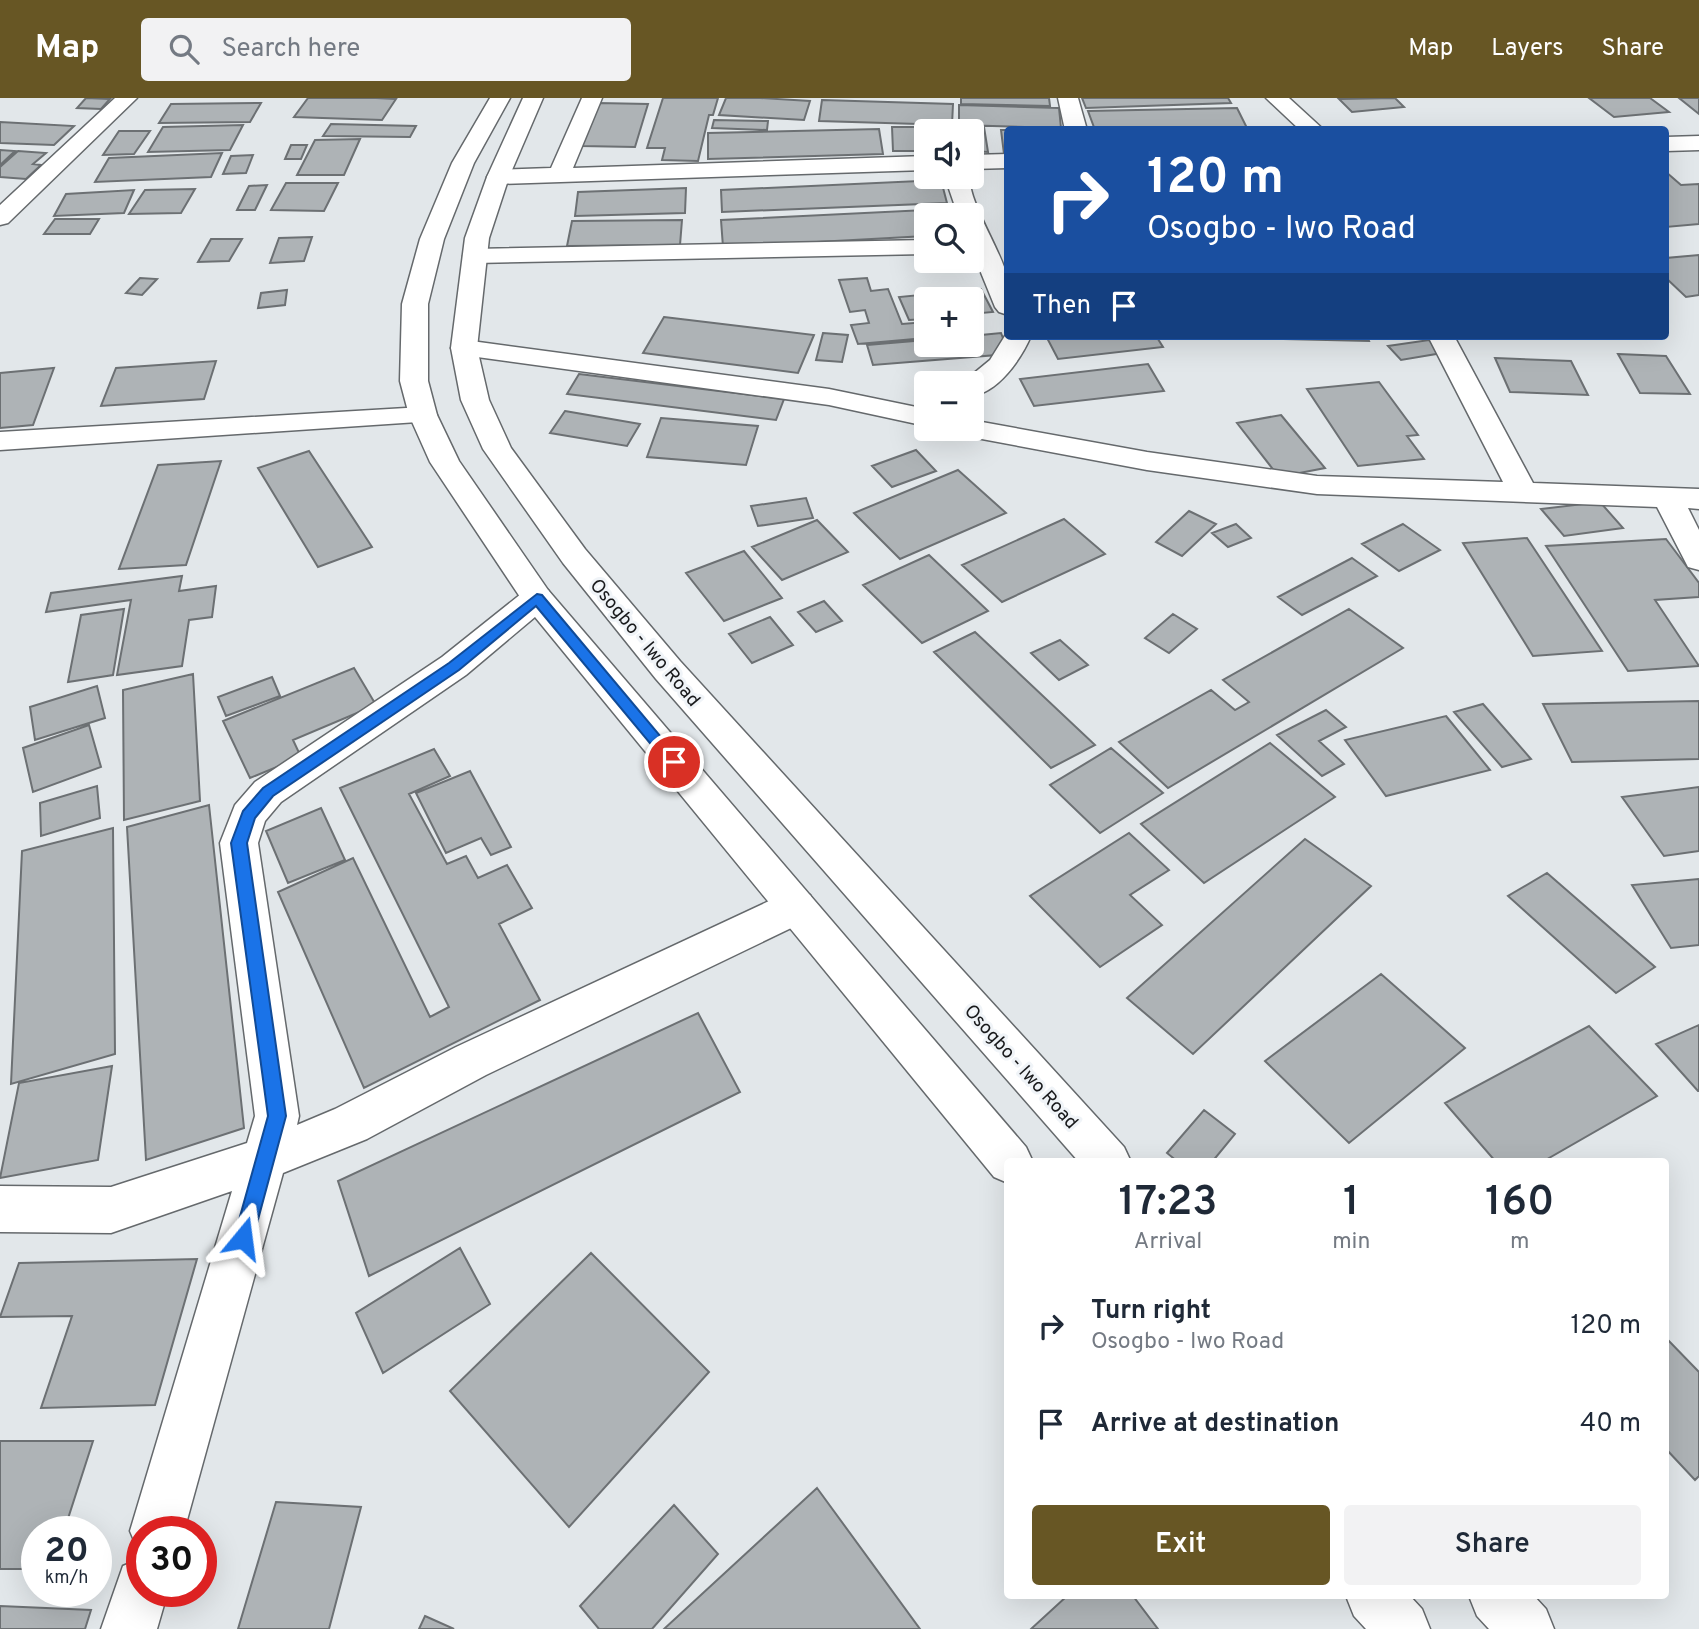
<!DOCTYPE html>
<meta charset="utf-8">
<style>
:root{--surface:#fff;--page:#f2f2f3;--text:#1f2937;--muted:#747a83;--accent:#675624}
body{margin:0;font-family:Overpass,sans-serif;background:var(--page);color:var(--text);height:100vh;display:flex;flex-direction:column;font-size:26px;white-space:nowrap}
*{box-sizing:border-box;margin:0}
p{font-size:23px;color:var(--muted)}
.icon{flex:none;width:38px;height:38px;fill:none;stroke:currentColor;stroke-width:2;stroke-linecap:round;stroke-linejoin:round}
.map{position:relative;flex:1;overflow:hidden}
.side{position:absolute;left:1004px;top:1060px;width:665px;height:441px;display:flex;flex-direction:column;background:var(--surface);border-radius:7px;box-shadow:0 7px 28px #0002}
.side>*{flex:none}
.guide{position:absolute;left:1004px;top:28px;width:665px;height:214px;border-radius:7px;box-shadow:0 7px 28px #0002;background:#1a4fa0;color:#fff;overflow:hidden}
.buttons{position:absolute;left:914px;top:21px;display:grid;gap:14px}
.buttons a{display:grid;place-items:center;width:70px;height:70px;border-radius:7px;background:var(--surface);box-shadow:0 7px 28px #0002;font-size:35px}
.speed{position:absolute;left:21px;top:1418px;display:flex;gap:14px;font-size:35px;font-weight:700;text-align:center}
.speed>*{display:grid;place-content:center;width:91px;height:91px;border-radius:50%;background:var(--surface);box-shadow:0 7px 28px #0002;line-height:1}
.speed small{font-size:18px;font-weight:400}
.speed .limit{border:10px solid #d22;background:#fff;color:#111}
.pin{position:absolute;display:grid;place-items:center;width:60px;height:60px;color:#fff;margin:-30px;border:4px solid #fff;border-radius:50%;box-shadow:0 2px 7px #0007}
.me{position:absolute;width:77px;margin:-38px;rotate:16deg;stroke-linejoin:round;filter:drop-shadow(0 0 5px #0008)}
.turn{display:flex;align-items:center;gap:24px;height:147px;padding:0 28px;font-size:32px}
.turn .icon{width:91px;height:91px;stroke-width:2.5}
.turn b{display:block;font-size:49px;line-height:60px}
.then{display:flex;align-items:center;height:66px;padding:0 28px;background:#0003;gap:14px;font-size:26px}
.eta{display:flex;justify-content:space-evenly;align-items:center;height:119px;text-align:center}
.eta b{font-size:42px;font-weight:600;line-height:49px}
.cta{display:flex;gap:14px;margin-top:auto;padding:14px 28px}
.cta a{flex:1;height:80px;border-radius:7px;background:var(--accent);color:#fff;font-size:28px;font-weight:600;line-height:80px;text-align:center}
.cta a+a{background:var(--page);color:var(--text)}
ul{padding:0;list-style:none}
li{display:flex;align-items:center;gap:21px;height:98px;padding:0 28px}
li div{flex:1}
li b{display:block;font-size:26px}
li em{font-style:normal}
header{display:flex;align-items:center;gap:42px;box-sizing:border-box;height:98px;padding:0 35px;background:var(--accent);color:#fff}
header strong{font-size:33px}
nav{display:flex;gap:38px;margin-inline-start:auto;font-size:24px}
.search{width:490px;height:63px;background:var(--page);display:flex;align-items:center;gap:18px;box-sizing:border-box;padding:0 24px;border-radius:7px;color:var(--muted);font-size:26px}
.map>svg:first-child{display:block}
.building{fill:#aeb3b6;stroke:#6c7073;stroke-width:2}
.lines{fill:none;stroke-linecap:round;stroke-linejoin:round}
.minor-casing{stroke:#65696c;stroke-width:3}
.primary-casing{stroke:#65696c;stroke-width:3}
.minor{fill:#fff;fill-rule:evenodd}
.primary{fill:#fff;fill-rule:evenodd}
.route{fill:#1a73e8;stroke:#114b97;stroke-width:2}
.labels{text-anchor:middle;stroke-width:6;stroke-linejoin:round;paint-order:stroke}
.street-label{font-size:19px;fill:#191a1c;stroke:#f0f4f8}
</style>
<header>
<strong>Map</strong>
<div class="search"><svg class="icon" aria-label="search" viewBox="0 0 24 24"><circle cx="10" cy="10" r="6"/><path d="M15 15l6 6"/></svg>Search here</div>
<nav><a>Map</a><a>Layers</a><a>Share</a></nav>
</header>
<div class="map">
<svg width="1699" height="1531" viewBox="0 0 1699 1531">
<rect width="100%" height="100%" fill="#e2e7ea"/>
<path class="building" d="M86 0 110 1 101 11 77 10Z
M308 0H376L396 1 382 22 294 19Z
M663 0H718L713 17H709L698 63 662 62 665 50H647Z
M726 0H760L810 3 804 22 719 17Z
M961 0H1049L1050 8 961 6Z
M1082 0H1228L1231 5 1086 10Z
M1395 0 1404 9 1352 14 1339 1Z
M1589 0H1650L1669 14 1614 19Z
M1679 0H1699V16Z
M822 2 953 6 952 27 819 23Z
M261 5 250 24 159 25 171 6Z
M598 5 648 6 635 49 582 48Z
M959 7 1059 10 1061 30 959 27Z
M1237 10 1247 30 1095 32 1088 13Z
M714 22 768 23 767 32 712 30Z
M0 24 74 28 54 47 0 45Z
M331 26 416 28 410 39 323 38Z
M243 27 230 52 148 54 163 29Z
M892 29H984L988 54 971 53V33H926V53H893Z
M879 31 883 56 708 61V35Z
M1001 32H1008V56H1004Z
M119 33H150L134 56 103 57Z
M360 41 344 77H297L315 42Z
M291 47H307L301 61H285Z
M0 52 15 53 0 67Z
M18 53 46 55 33 66 41 67 26 81 0 79V69Z
M222 55 211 79 95 84 109 60Z
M253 57 246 75 223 76 231 58Z
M1666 74 1681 87 1699 86V126L1666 129Z
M941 82 947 105 722 114 721 92Z
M286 85H338L324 113 271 112Z
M267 87 255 112H237L249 88Z
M686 90 685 115 575 118 578 94Z
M195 91 181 115 129 116 145 92Z
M134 92 124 115 54 118 66 96Z
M946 111 948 117H926V138L723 149 721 122Z
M55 121H99L90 136H44Z
M682 122 680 147 567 148 572 123Z
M312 139 304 163 270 165 279 140Z
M211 141H242L229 163 198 164Z
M1699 157V197L1686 199 1666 180V160Z
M140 180 157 181 142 197 126 195Z
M867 180 871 193 888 191 902 226 926 224V240L858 246 851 227 869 225 865 212 850 214 839 182Z
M981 191 993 214 971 216V201H926V221L909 222 899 199Z
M287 192 285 207 258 210 261 195Z
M664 219 814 237 798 275 643 255Z
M823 235 848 237 842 264 816 262Z
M1001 235 1009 256 873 267 867 247 926 242V247H971V238Z
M1046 238H1156L1163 249 1058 261Z
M1284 238H1367L1369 243 1284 241Z
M1500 238H1574L1576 241H1502Z
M1429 242 1442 255 1401 262 1388 248Z
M1618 256 1666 258 1690 296 1640 295Z
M1495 260 1571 263 1588 297 1510 294Z
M216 263 204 301 101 308 116 270Z
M1148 266 1164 293 1034 308 1020 281Z
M54 270 33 327 0 330V275Z
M579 276 784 301 776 322 567 296Z
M1379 284 1418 337 1407 338 1424 361 1358 368 1307 291Z
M565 313 640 326 627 348 550 335Z
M1281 317 1325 370 1279 379 1237 325Z
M661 320 758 328 746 367 647 359Z
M916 352 936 373 892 389 872 368Z
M309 353 372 449 318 469 258 370Z
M221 363 186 467 119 471 158 367Z
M958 372 1006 415 900 461 854 415Z
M806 400 813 420 758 428 751 408Z
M1600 404 1623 430 1564 438 1541 411Z
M1189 413 1216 426 1182 458 1156 444Z
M1064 421 1105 456 1002 504 962 467Z
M817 422 848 454 782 482 752 449Z
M1236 426 1251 440 1228 449 1212 435Z
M1403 426 1440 452 1399 473 1362 446Z
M1527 440 1602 553 1533 558 1463 445Z
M1666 441 1699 485V499L1655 502 1699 568 1628 573 1546 448Z
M744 453 782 500 724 523 686 475Z
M929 457 988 513 922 545 863 487Z
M1352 460 1377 478 1302 517 1278 499Z
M182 478 179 493 216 488 212 519 189 522 182 568 117 577 131 502 46 514 51 495Z
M824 503 842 523 816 534 798 514Z
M124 511 113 577 68 584 81 517Z
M1349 511 1403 550 1168 690 1119 644 1211 592 1235 612 1249 604 1223 582Z
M1173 516 1197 531 1169 555 1145 540Z
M770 519 793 547 752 565 729 536Z
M975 534 1095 647 1051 670 934 554Z
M1060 542 1088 567 1059 582 1031 555Z
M354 570 376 607 293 642 301 659 250 680 223 623Z
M193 576 200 703 124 722 123 592Z
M272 579 280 598 226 618 218 599Z
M97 588 105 620 35 642 30 609Z
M1699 603V661L1572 664 1543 606Z
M1483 606 1531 661 1502 669 1454 614Z
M1326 612 1346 629 1319 643 1344 666 1322 678 1277 637Z
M1446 618 1490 672 1386 698 1345 642Z
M89 627 101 669 33 694 23 650Z
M1270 645 1335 699 1204 785 1141 726Z
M1111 650 1163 695 1100 735 1050 687Z
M434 651 450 678 409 696 447 766 466 758 478 780 507 767 532 810 499 826 540 902 364 990 278 794 353 760 430 919 449 909 340 690Z
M470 673 511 749 491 757 481 740 446 755 416 695Z
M97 688 100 720 41 738 40 705Z
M1699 689V753L1664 758 1622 699Z
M209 707 244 1030 146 1062 127 729Z
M321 710 345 762 288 785 266 733Z
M113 730 115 956 11 986 22 753Z
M1129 735 1169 772 1130 797 1162 827 1100 869 1030 798Z
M1305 741 1371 788 1193 956 1127 900Z
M1547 775 1655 869 1616 895 1508 798Z
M1699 781V847L1671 850 1632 787Z
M1381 876 1465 950 1349 1045 1265 963Z
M698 915 740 994 369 1178 338 1083Z
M1699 927V993H1698L1656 946Z
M1589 928 1657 998 1542 1064H1496L1445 1005Z
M112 968 98 1062 0 1080 19 985Z
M1204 1012 1235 1036 1212 1064H1178L1167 1055Z
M460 1150 490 1206 383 1275 356 1215Z
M591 1155 709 1274 569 1429 450 1293Z
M197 1161 155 1307 41 1310 72 1218 0 1219 19 1165Z
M1666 1240 1699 1274V1378L1695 1382 1666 1351Z
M0 1343H93L64 1433H37V1471H0Z
M817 1390 920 1531H664Z
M276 1404 361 1409 329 1531H238Z
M674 1407 718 1456 652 1531H599L580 1508Z
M1067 1498H1133L1158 1531H1031Z
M0 1508 91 1512 85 1531H0Z
M425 1518 454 1531H419Z"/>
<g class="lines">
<defs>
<path id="minor" d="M115 0H137L8 125 0 127V107Z
M582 0H602L573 70 926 58V72L498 86 490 84 487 79 490 74 498 72 551 70Z
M1058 0H1078L1087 32H1065Z
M1266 0H1289L1324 32H1300Z
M1699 38V52L1666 53V39Z
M1008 56V70L971 71V57Z
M948 79H970C967 101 1001 153 1007 178 1010 189 1008 205 1008 217L999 214 995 209 971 150V117H958L947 85Z
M926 142V156L475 165 466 163 463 158 466 153 475 151Z
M1008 233V238H1031C1021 261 998 295 971 298V285H962L990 262Z
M1428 238H1454L1533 385 1699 391V411L1688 410 1699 432V472L1688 469 1657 409 1317 396 1147 372 971 339 961 336 957 331H971V322L1147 354 1317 378 1503 384Z
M464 242 829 291 926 311V328L829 307 455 256 451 250 455 244Z
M423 309 433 311 437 317 433 323 0 352V334Z
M537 489 548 492 553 500 548 508 466 577 281 704 265 723 258 745 299 1018 297 1027 335 1011 456 949 782 797 796 793 810 797 816 809 810 821 486 977 367 1041 283 1075 184 1433H142V1454L138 1452 130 1433 232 1093 111 1135 0 1134V1088L111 1089 247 1045 255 1018 220 745 235 707 255 684 442 559 526 492Z
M142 1460V1493H168L157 1531H101L123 1468Z"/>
<path id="primary" d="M490 0H510L474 65 444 141 428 206V283L437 317 459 363 548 492 1026 1049 1033 1064H1008V1085L994 1079 526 508 430 364 409 317 400 283 402 206 420 141 452 65Z
M523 0H543L509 79 489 140 477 250 489 302 511 350 585 451 680 563 1124 1049 1131 1064H1079L656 581 563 465 483 351 461 302 451 250 465 140 487 79Z
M1346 1498H1410L1422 1511 1430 1531H1366L1354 1518Z
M1469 1498H1534L1546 1511 1554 1531H1489L1477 1518Z"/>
</defs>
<use href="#minor" class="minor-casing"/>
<use href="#primary" class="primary-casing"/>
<use href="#minor" class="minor"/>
<use href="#primary" class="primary"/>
</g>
<path class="route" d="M537 496 542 497 682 664 674 670 669 668 536 508 459 572 273 698 255 720 247 745 286 1018 253 1140 250 1147 243 1150 236 1147 234 1140 268 1018 231 745 243 713 263 690 449 565Z"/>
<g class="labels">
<g class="street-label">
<text transform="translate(646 544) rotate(50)" y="7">Osogbo - Iwo Road</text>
<text transform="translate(1022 968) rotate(48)" y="7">Osogbo - Iwo Road</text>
</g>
</g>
</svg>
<div class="buttons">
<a><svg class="icon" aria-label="sound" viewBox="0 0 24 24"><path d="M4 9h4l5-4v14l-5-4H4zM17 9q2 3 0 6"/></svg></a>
<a><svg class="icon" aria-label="search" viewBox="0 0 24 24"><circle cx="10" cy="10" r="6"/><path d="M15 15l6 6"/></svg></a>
<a>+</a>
<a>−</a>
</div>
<div class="speed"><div>20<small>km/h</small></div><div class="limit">30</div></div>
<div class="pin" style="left:674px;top:664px;background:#d93025"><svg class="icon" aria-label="arrive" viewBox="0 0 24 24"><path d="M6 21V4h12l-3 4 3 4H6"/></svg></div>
<svg class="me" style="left:243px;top:1140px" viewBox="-20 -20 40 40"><path d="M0-17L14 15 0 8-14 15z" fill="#1a73e8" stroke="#fff" stroke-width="4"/></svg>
<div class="guide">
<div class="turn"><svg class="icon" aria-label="right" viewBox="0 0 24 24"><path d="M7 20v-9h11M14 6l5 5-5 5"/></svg><div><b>120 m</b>Osogbo - Iwo Road</div></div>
<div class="then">Then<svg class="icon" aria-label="arrive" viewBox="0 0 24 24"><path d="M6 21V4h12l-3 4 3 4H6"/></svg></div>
</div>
<section class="side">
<div class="eta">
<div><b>17:23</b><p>Arrival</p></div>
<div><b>1</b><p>min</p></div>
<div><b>160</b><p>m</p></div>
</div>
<ul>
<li><svg class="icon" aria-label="right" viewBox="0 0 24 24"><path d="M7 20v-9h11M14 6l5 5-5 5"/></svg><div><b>Turn right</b><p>Osogbo - Iwo Road</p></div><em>120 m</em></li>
<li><svg class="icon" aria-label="arrive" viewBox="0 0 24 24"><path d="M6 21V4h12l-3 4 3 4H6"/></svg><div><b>Arrive at destination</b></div><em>40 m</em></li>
</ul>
<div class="cta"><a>Exit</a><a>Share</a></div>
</section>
</div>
